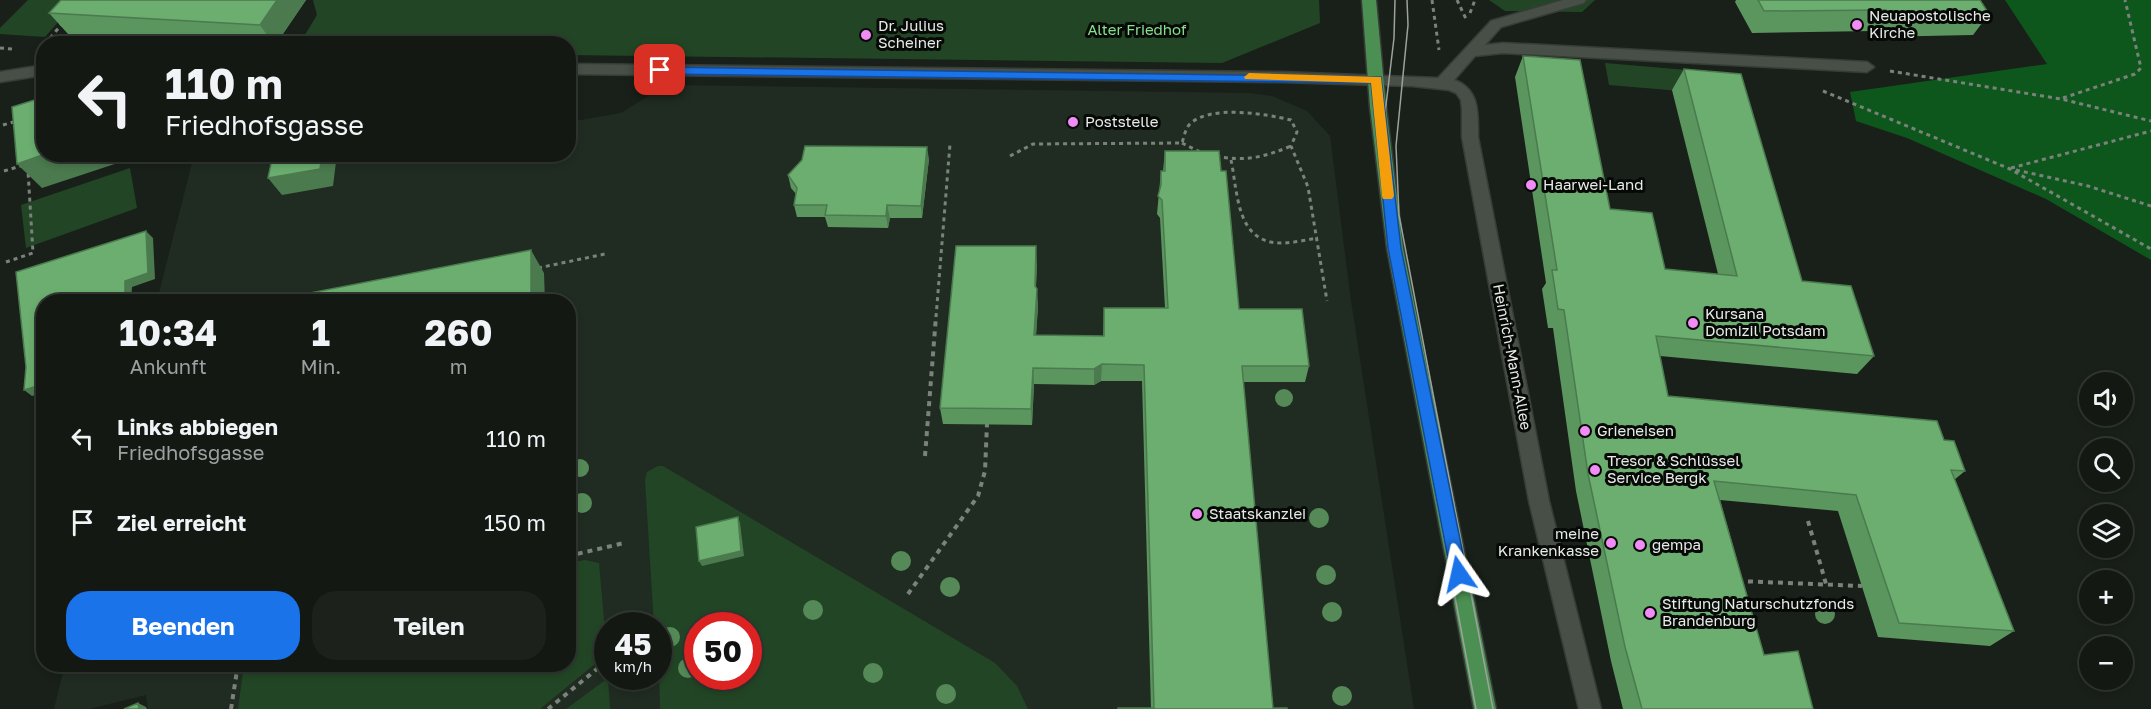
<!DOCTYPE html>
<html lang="de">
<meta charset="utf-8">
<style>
:root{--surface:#131813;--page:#1c211c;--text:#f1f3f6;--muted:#9da0a0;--line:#323733;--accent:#1a73e8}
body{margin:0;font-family:"Golos Text",sans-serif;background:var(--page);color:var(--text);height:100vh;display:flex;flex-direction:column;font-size:22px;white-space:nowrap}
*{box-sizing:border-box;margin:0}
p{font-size:20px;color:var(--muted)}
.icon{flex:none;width:33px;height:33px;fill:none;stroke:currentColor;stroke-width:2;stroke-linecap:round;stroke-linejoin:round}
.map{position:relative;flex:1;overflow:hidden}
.drawer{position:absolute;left:36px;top:294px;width:540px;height:378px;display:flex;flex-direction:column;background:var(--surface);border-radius:24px;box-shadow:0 3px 9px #0003,0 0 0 2px var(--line)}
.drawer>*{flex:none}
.guide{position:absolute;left:36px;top:36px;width:540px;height:126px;border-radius:24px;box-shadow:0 3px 9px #0003,0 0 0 2px var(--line);background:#131813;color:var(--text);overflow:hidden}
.tools{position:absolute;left:2079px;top:372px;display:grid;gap:12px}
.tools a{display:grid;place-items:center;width:54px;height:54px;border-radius:50%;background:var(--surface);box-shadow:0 3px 9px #0003,0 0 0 2px var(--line);font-size:30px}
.speed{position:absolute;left:594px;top:612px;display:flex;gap:12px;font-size:30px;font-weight:700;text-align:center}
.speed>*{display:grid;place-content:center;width:78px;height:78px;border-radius:50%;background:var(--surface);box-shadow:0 3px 9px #0003,0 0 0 2px var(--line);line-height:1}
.speed small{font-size:15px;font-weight:400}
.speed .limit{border:9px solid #d22;background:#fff;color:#111}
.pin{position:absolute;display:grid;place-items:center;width:51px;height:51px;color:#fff;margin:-26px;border-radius:12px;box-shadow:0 3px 9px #0006}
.me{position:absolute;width:66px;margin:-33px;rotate:349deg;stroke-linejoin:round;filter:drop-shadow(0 0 4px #0008)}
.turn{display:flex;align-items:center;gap:21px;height:126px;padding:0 30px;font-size:27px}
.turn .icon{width:78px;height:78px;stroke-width:2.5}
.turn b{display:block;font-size:42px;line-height:51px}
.eta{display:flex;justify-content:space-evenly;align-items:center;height:102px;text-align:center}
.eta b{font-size:36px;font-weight:700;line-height:42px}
.action{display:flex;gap:12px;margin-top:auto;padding:12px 30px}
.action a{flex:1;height:69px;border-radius:24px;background:var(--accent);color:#fff;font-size:24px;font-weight:700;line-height:69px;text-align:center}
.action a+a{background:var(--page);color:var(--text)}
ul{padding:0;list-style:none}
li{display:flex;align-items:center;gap:18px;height:84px;padding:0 30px}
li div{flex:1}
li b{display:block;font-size:22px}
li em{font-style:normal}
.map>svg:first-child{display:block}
.built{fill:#202c21;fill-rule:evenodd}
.green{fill:#224625;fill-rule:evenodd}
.forest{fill:#0e571c}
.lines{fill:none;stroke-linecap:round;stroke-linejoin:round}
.minor-casing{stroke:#373c37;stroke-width:3}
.major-casing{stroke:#373c37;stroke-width:3}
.path-far1{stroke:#7b817b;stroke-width:3;stroke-dasharray:4 4;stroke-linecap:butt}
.path{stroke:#7b817b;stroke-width:4;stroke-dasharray:5 5;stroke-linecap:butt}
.minor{fill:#474f47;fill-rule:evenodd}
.major{fill:#4b9052;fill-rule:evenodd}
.tram{stroke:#9da29d;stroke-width:1.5}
.tree{fill:#558a58}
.wall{fill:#5c965f}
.shaded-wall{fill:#4b7a4e}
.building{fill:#6bae6f;stroke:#4b7a4e;stroke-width:1.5}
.route{fill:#1a73e8;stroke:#114b97;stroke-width:1.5}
.slow{fill:#f59e0b}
.poi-dot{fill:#f18bf5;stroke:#060906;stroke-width:2}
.labels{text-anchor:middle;stroke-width:6;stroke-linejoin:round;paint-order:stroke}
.poi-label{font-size:15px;fill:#e7ece7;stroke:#060906;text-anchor:start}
.park-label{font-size:15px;fill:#86e08c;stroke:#060906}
.street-label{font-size:15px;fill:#e7ece7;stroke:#060906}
</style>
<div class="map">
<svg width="2151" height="709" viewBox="0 0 2151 709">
<rect width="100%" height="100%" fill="#192019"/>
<path class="built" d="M666 85 1249 93 1272 96 1307 111 1330 136 1351 301 1414 709H148L146 695 89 709H54L65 665 568 664V302L157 301 194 155 568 154 569 122 621 113ZM608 626H658V676H608ZM698 626H748V676H698Z"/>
<path class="green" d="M28 0H77L45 37 0 34V28Z
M313 0H1319L1320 23 1222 63 569 55 568 44 300 43 317 15Z
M1489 0H1595L1582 12 1505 11Z
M1605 63 1722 73 1729 95 1609 85Z
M130 168 137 208 26 248 21 205Z
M658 466H663L995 663 1017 686 1028 709H660L658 626 654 625 645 480 647 472ZM698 626H748V676H698Z
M585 560 599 563 607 654 540 709H238L244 665 568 664 569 563Z
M608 678 610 709H566Z"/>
<path class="forest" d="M2005 0H2151V260L2046 199 1907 138 1856 121 1850 92 2047 64Z"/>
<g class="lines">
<defs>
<path id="minor" d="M1563 0H1586L1584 3 1501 27 1485 45 1503 43 1867 62 1874 67 1867 72 1503 53 1475 56 1454 80C1480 89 1478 114 1478 137L1549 501 1601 709H1579L1529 501 1462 137V109L1461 100 1456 93 1449 90 1412 86 1281 82 568 74V64L1281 72 1438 78 1491 21Z
M44 65V75L0 82V72Z"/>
<path id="major" d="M1362 0H1376L1386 107 1403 248 1496 709H1474L1387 248 1370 107Z"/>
</defs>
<use href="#minor" class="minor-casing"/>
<use href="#major" class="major-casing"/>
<path class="path-far1" d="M1432 0 1439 50
M1457 0 1467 21
M1470 13 1475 0
M45 44 62 24
M0 48 12 49
M1890 71 2061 99 2151 121
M1823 91 2010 169 2151 249
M2063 98 2135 74 2141 68 2125 0
M3 125 17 121
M1182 143 1200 152
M1010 156 1033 144 1182 143C1184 137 1185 130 1189 125 1208 104 1266 114 1291 120L1297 132 1291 146 1308 187 1327 301
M1216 156C1244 162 1265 157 1291 146
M1231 160C1238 193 1236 243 1281 243 1293 243 1306 240 1318 238
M2011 168 2151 131
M2016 170 2088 186 2151 206
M4 171 24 165
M6 262 33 253 28 171
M538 268 605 254
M936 317 950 144"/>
<path class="path" d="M925 456 936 316
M1808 521 1826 584
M568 556 624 543
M1738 581 1862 586
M908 594 978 496 985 471 987 424
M231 709 238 664
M548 709 608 660"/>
<use href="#minor" class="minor"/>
<use href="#major" class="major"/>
<path class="tram" d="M1395 0 1394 38 1381 147 1384 206 1398 293 1476 709
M1407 0 1408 25 1396 146 1399 215 1493 709"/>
</g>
<g class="tree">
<circle cx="1284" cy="398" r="9"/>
<circle cx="580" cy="468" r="9"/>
<circle cx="582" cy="503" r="10"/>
<circle cx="1319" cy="518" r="10"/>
<circle cx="901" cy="561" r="10"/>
<circle cx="1326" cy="575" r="10"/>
<circle cx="950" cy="587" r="10"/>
<circle cx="813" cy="610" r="10"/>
<circle cx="1332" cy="612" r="10"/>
<circle cx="1825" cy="614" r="10"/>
<circle cx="670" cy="637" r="10"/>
<circle cx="688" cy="668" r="10"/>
<circle cx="873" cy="673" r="10"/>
<circle cx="946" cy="694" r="10"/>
<circle cx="1342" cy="696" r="10"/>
</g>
<path class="wall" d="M306 0 276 44H229L68 34 49 13Z
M1736 0H1980L1989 14 1973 35 1875 37 1872 31 1752 33 1735 2Z
M1523 56 1610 209 1665 269 1718 274 1672 90 1684 69 1802 281 1874 356 1857 374 1660 356 1668 396 1944 440 1965 471 1954 480 2014 631 1990 646 1878 637 1838 511 1720 500 1764 655 1813 709H1623L1611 661 1576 491 1553 328H1548L1542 289 1546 283 1515 77Z
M1165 151 1221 171 1239 309 1309 366 1305 382H1243L1273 708H1151L1142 381H1101L1094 385 1034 384 1032 425 943 424 940 408 1037 264 1036 287 1038 306 1036 335 1103 336 1104 308H1165L1160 218 1157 214 1161 171H1163Z
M929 159 922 218H890L888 228 828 227 825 217H797L794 205 796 194 791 188 788 175Z"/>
<path class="shaded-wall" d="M277 0H306L276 44H273L260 25Z
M927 147 929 159 922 218 921 206Z
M45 154H136V157L42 188 17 164Z
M322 154H337L333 186 282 195 268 178Z
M887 205 890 218 888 228 886 216Z
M146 231 153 238 155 279 132 287 131 302H125V281Z
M1036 246 1037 264 1035 303V286Z
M531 250 544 273 545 302H531Z
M1037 289 1038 306 1035 352 1034 335Z
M1102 364 1101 381 1094 385V369Z
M1033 368 1034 384 1032 425 1031 409Z
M44 384V392L32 396 24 390Z
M738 517 740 523 744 556 702 566 699 561Z
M138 703 146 707 147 709H139Z"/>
<path class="building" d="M61 0H277L260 25 49 13Z
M1758 0H1980L1989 14 1889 15 1886 10 1764 11Z
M1523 56 1580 60 1610 209 1652 213 1665 269 1737 276 1684 69 1741 74 1802 281 1851 286 1874 356 1656 336 1668 396 1937 421 1944 440 1954 441 1965 471 1951 470 2014 631 1899 623 1856 495 1714 481 1764 655 1798 651 1813 709H1642L1625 647 1588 474 1564 310 1558 309 1552 270H1557Z
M44 97V154H45L17 164 12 107Z
M805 146 927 147 921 206 887 205 886 216 825 215 827 205H794L797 188 788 175 802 160Z
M1165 151H1219L1221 171H1226L1239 309H1302L1309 366H1242L1273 708H1287V709H1118V708H1154L1144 365 1102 364 1094 369 1033 368 1031 409 940 408 956 246H1036L1035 286 1037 289 1034 335 1104 336V308H1168L1162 200 1158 196 1161 185V171H1165Z
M273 154H322L320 169 268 178Z
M146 231 148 273 125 281V302H44V384L24 390 26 367 16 272Z
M531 250V302H279V299Z
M738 517 741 551 699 561 696 527Z
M138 703 139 709H124Z"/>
<path class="route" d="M660 67 1381 77 1401 248 1467 574 1465 579 1459 581 1454 579 1451 574 1388 248 1371 83 660 74 654 70Z"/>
<path class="slow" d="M1249 73 1381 77 1394 196 1392 199H1383L1382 196 1371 83 1245 79 1244 77Z"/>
<g class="poi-dot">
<circle cx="1857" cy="25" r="6"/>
<circle cx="866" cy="35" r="6"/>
<circle cx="1073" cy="122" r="6"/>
<circle cx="1531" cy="185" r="6"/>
<circle cx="1693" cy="323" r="6"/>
<circle cx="1585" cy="431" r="6"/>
<circle cx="1595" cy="470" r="6"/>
<circle cx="1197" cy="514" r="6"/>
<circle cx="1611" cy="543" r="6"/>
<circle cx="1640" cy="545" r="6"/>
<circle cx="1650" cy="613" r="6"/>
</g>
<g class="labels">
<g class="poi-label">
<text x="1869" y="21">Neuapostolische<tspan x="1869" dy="17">Kirche</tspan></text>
<text x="878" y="31">Dr. Julius<tspan x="878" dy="17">Scheiner</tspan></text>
<text x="1085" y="127">Poststelle</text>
<text x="1543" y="190">Haarwei-Land</text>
<text x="1705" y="319">Kursana<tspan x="1705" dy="17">Domizil Potsdam</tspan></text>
<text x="1597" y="436">Grieneisen</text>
<text x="1607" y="466">Tresor &amp; Schlüssel<tspan x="1607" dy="17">Service Bergk</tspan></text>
<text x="1209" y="519">Staatskanzlei</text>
<text x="1599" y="539" text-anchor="end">meine<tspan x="1599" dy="17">Krankenkasse</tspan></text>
<text x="1652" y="550">gempa</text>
<text x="1662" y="609">Stiftung Naturschutzfonds<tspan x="1662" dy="17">Brandenburg</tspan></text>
</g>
<g class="park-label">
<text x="1137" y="35">Alter Friedhof</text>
</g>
<g class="street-label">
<text transform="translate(1512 357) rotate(79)" y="5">Heinrich-Mann-Allee</text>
</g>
</g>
</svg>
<div class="tools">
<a><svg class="icon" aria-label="sound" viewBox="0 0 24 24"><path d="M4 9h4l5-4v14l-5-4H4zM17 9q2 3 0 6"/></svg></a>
<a><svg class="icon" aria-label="search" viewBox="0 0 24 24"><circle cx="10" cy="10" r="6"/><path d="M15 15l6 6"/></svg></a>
<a><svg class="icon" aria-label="layers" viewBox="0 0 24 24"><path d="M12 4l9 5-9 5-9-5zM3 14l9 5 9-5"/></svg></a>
<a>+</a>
<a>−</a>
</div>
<div class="speed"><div>45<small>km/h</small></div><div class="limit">50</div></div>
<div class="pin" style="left:660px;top:70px;background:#d93025"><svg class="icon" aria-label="arrive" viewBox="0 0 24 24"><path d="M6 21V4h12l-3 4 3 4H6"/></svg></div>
<svg class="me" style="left:1459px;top:574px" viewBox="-20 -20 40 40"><path d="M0-17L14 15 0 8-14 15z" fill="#1a73e8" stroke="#fff" stroke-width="4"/></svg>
<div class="guide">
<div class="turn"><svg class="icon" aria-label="left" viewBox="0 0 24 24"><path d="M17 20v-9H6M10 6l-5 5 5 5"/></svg><div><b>110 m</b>Friedhofsgasse</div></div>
</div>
<section class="drawer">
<div class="eta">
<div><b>10:34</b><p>Ankunft</p></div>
<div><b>1</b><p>Min.</p></div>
<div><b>260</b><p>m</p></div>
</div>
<ul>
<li><svg class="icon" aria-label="left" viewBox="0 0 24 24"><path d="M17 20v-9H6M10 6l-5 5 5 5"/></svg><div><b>Links abbiegen</b><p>Friedhofsgasse</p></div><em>110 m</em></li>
<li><svg class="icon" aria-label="arrive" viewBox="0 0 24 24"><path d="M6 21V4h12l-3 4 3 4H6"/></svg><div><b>Ziel erreicht</b></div><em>150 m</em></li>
</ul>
<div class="action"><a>Beenden</a><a>Teilen</a></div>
</section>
</div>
